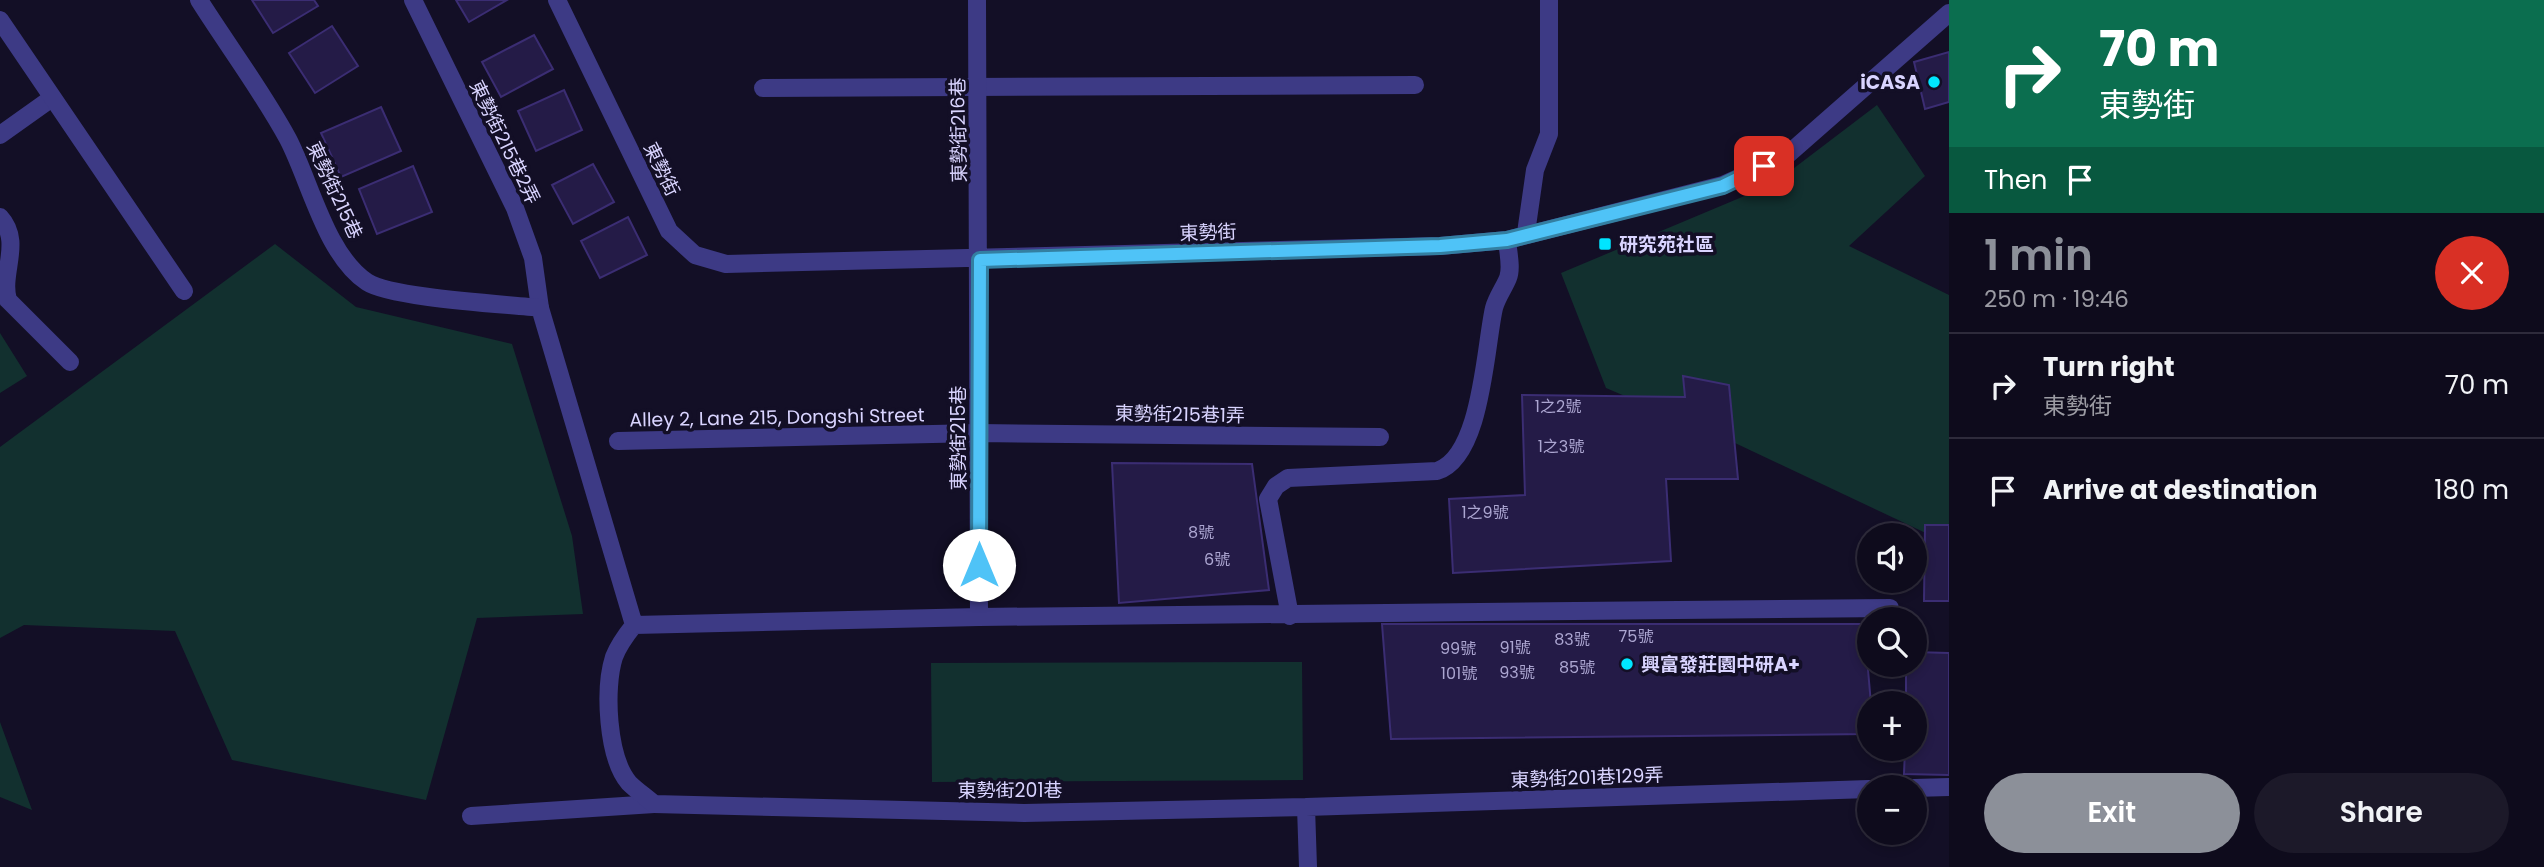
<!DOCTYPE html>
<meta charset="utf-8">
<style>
:root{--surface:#0e0b1c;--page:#1c1929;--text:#f1f3f6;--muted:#9b9ba3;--line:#2e2b3b;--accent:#8c9099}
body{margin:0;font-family:Poppins,"Noto Sans TC",sans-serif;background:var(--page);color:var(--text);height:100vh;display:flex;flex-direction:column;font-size:26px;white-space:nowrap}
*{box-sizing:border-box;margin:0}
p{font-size:23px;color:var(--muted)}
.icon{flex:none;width:38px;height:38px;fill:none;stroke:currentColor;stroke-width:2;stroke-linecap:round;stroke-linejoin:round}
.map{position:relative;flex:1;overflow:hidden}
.details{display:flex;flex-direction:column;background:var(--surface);width:595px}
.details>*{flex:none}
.banner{background:#0b6e4f;color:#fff;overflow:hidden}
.fabs{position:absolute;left:1857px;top:523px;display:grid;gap:14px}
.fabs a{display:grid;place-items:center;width:70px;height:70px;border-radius:50%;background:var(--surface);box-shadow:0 4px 10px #0003,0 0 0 2px var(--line);font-size:35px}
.pin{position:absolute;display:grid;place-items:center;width:60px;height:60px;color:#fff;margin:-30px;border-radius:14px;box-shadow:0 4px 10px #0006}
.me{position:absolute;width:77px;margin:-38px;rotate:0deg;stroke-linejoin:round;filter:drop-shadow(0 0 5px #0008)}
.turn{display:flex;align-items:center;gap:24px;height:147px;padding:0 35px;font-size:32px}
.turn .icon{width:91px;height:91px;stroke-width:2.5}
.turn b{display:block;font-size:49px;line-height:60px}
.then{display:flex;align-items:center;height:66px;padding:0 35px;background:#0003;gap:14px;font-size:26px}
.round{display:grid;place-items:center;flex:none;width:74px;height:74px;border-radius:37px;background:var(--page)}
.summary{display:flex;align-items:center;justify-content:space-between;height:119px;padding:0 35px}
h1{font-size:42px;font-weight:600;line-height:52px;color:var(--accent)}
.primary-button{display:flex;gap:14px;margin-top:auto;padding:14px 35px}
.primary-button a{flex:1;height:80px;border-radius:42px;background:var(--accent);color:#fff;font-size:28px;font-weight:600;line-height:80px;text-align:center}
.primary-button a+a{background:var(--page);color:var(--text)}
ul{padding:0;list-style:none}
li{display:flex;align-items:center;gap:21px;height:105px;padding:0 35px;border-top:2px solid var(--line)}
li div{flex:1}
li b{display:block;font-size:26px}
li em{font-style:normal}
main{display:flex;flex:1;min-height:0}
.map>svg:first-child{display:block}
.green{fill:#12302f}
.building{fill:#241b47;stroke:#3b2d73;stroke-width:2}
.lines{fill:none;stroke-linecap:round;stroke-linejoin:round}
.lane{stroke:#3d3a85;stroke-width:18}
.street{stroke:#3d3a85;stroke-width:18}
.route-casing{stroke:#337fa1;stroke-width:18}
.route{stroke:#4fc3f7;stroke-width:12}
.poi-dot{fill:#00e5ff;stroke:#130f26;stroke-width:2.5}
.labels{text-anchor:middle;stroke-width:7;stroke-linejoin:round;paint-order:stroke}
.number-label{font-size:16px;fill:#aca6d1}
.poi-label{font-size:19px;font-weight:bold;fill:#d9d4ff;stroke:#130f26;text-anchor:start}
.street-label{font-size:19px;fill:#d9d4ff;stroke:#130f26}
</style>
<main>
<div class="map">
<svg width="1949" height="867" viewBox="0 0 1949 867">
<rect width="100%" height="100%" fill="#130f26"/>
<path class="green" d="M1877 105 1925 176 1849 246 1949 295V544L1735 443 1606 388 1561 273 1773 184Z
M275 244 356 307 512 344 572 536 583 614 477 618 426 800 232 760 175 631 24 625 0 638V447Z
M0 333 27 376 0 393Z
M1302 662 1303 780 932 782 931 663Z
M0 722 32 810 0 797Z"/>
<path class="building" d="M252 0H314L318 6 273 33Z
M456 0H507L469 22Z
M332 26 358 66 315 93 289 53Z
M534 35 553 69 501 97 482 62Z
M1949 52V102L1925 109 1914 62Z
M564 90 582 130 536 151 518 111Z
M381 107 401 151 341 177 321 133Z
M593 164 614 202 573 224 552 185Z
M413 166 432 212 377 234 359 189Z
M628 217 647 255 600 278 581 241Z
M1683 376 1729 385 1738 479H1666L1671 561 1453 573 1449 499 1525 495 1522 395 1685 397Z
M1112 463 1252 464 1269 590 1119 603Z
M1925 525H1949V601H1924Z
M1382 624H1864L1871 704 1869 734 1391 739Z
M1914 652 1949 653V775L1904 774 1905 749H1914V704H1906V665H1914Z"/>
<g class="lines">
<path class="lane" d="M413 0 515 208 533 258 540 308
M763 88 1415 85
M0 135 52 98
M0 217C23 242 0 273 8 300L70 362
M1526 233 1535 170 1549 134V0
M618 441 978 433 1380 437
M471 816 654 804"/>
<path class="street" d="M199 0C228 46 262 91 288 139 310 181 326 255 367 282 391 298 505 304 540 308L634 625
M557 0 669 231 695 255 726 264 1440 246 1507 240 1723 185 1785 157 1949 13
M977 0 979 617
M0 20 184 291
M1290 616 1268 499 1276 486 1288 478 1437 471C1482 457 1485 347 1494 308 1497 297 1504 288 1508 278 1512 268 1508 252 1507 240
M634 625 979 617 1890 608
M634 625C626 635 619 644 614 657 604 688 607 757 629 783 636 790 646 797 654 804L1024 813 1306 807 1308 867
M1914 788 1949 787
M1306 807 1869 789"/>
</g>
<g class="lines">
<defs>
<path id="route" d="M979 565 980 260 1440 246 1507 240 1723 186 1764 166"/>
</defs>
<use href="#route" class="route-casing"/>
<use href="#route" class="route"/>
</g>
<g class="poi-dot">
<circle cx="1934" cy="82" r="7"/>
<rect x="1598" y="237" width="14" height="14" rx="3.5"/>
<circle cx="1627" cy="664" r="7"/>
</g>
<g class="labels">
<g class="number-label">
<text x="1558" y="412">1之2號</text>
<text x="1561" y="452">1之3號</text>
<text x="1485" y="518">1之9號</text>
<text x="1201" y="538">8號</text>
<text x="1217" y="565">6號</text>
<text x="1636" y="642">75號</text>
<text x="1572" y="645">83號</text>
<text x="1515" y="653">91號</text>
<text x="1458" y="654">99號</text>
<text x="1577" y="673">85號</text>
<text x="1517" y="678">93號</text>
<text x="1459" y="679">101號</text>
</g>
<g class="poi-label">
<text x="1920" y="89" text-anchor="end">iCASA</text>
<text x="1619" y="251">研究苑社區</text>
<text x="1641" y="671">興富發莊園中研A+</text>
</g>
<g class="street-label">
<text transform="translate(958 130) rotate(-91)" y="7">東勢街216巷</text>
<text transform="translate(505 142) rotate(64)" y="7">東勢街215巷2弄</text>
<text transform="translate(662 169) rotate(64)" y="7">東勢街</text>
<text transform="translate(335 190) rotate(65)" y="7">東勢街215巷</text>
<text transform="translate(1208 232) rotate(-2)" y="7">東勢街</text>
<text transform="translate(1180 414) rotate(1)" y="7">東勢街215巷1弄</text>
<text transform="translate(777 417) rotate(-1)" y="7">Alley 2, Lane 215, Dongshi Street</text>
<text transform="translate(958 438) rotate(-90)" y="7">東勢街215巷</text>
<text transform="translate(1587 777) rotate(-2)" y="7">東勢街201巷129弄</text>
<text x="1010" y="797">東勢街201巷</text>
</g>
</g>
</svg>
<div class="fabs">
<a><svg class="icon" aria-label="sound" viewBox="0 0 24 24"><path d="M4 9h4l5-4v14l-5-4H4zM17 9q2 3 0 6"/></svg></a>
<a><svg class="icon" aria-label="search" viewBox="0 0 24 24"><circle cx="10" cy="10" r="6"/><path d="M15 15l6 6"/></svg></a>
<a>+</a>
<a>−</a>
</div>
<div class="pin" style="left:1764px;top:166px;background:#d93025"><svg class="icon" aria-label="arrive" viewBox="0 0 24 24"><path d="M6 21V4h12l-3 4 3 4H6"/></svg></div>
<svg class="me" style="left:979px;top:565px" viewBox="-20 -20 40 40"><circle r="19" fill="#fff"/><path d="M0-13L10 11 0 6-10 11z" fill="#4fc3f7"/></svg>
</div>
<section class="details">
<div class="banner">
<div class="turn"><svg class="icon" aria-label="right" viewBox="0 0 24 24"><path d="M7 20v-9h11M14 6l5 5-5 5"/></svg><div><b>70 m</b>東勢街</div></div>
<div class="then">Then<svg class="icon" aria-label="arrive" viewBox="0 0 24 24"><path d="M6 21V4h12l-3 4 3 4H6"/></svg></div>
</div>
<div class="summary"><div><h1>1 min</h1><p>250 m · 19:46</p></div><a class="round" style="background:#d93025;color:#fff"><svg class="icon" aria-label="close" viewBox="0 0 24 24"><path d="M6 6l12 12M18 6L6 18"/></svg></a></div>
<ul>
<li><svg class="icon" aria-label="right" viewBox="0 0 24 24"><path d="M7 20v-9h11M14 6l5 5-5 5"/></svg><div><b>Turn right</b><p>東勢街</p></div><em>70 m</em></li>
<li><svg class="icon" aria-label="arrive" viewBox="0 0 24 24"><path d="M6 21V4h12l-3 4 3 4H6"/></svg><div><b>Arrive at destination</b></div><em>180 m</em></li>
</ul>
<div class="primary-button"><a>Exit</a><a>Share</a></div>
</section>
</main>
